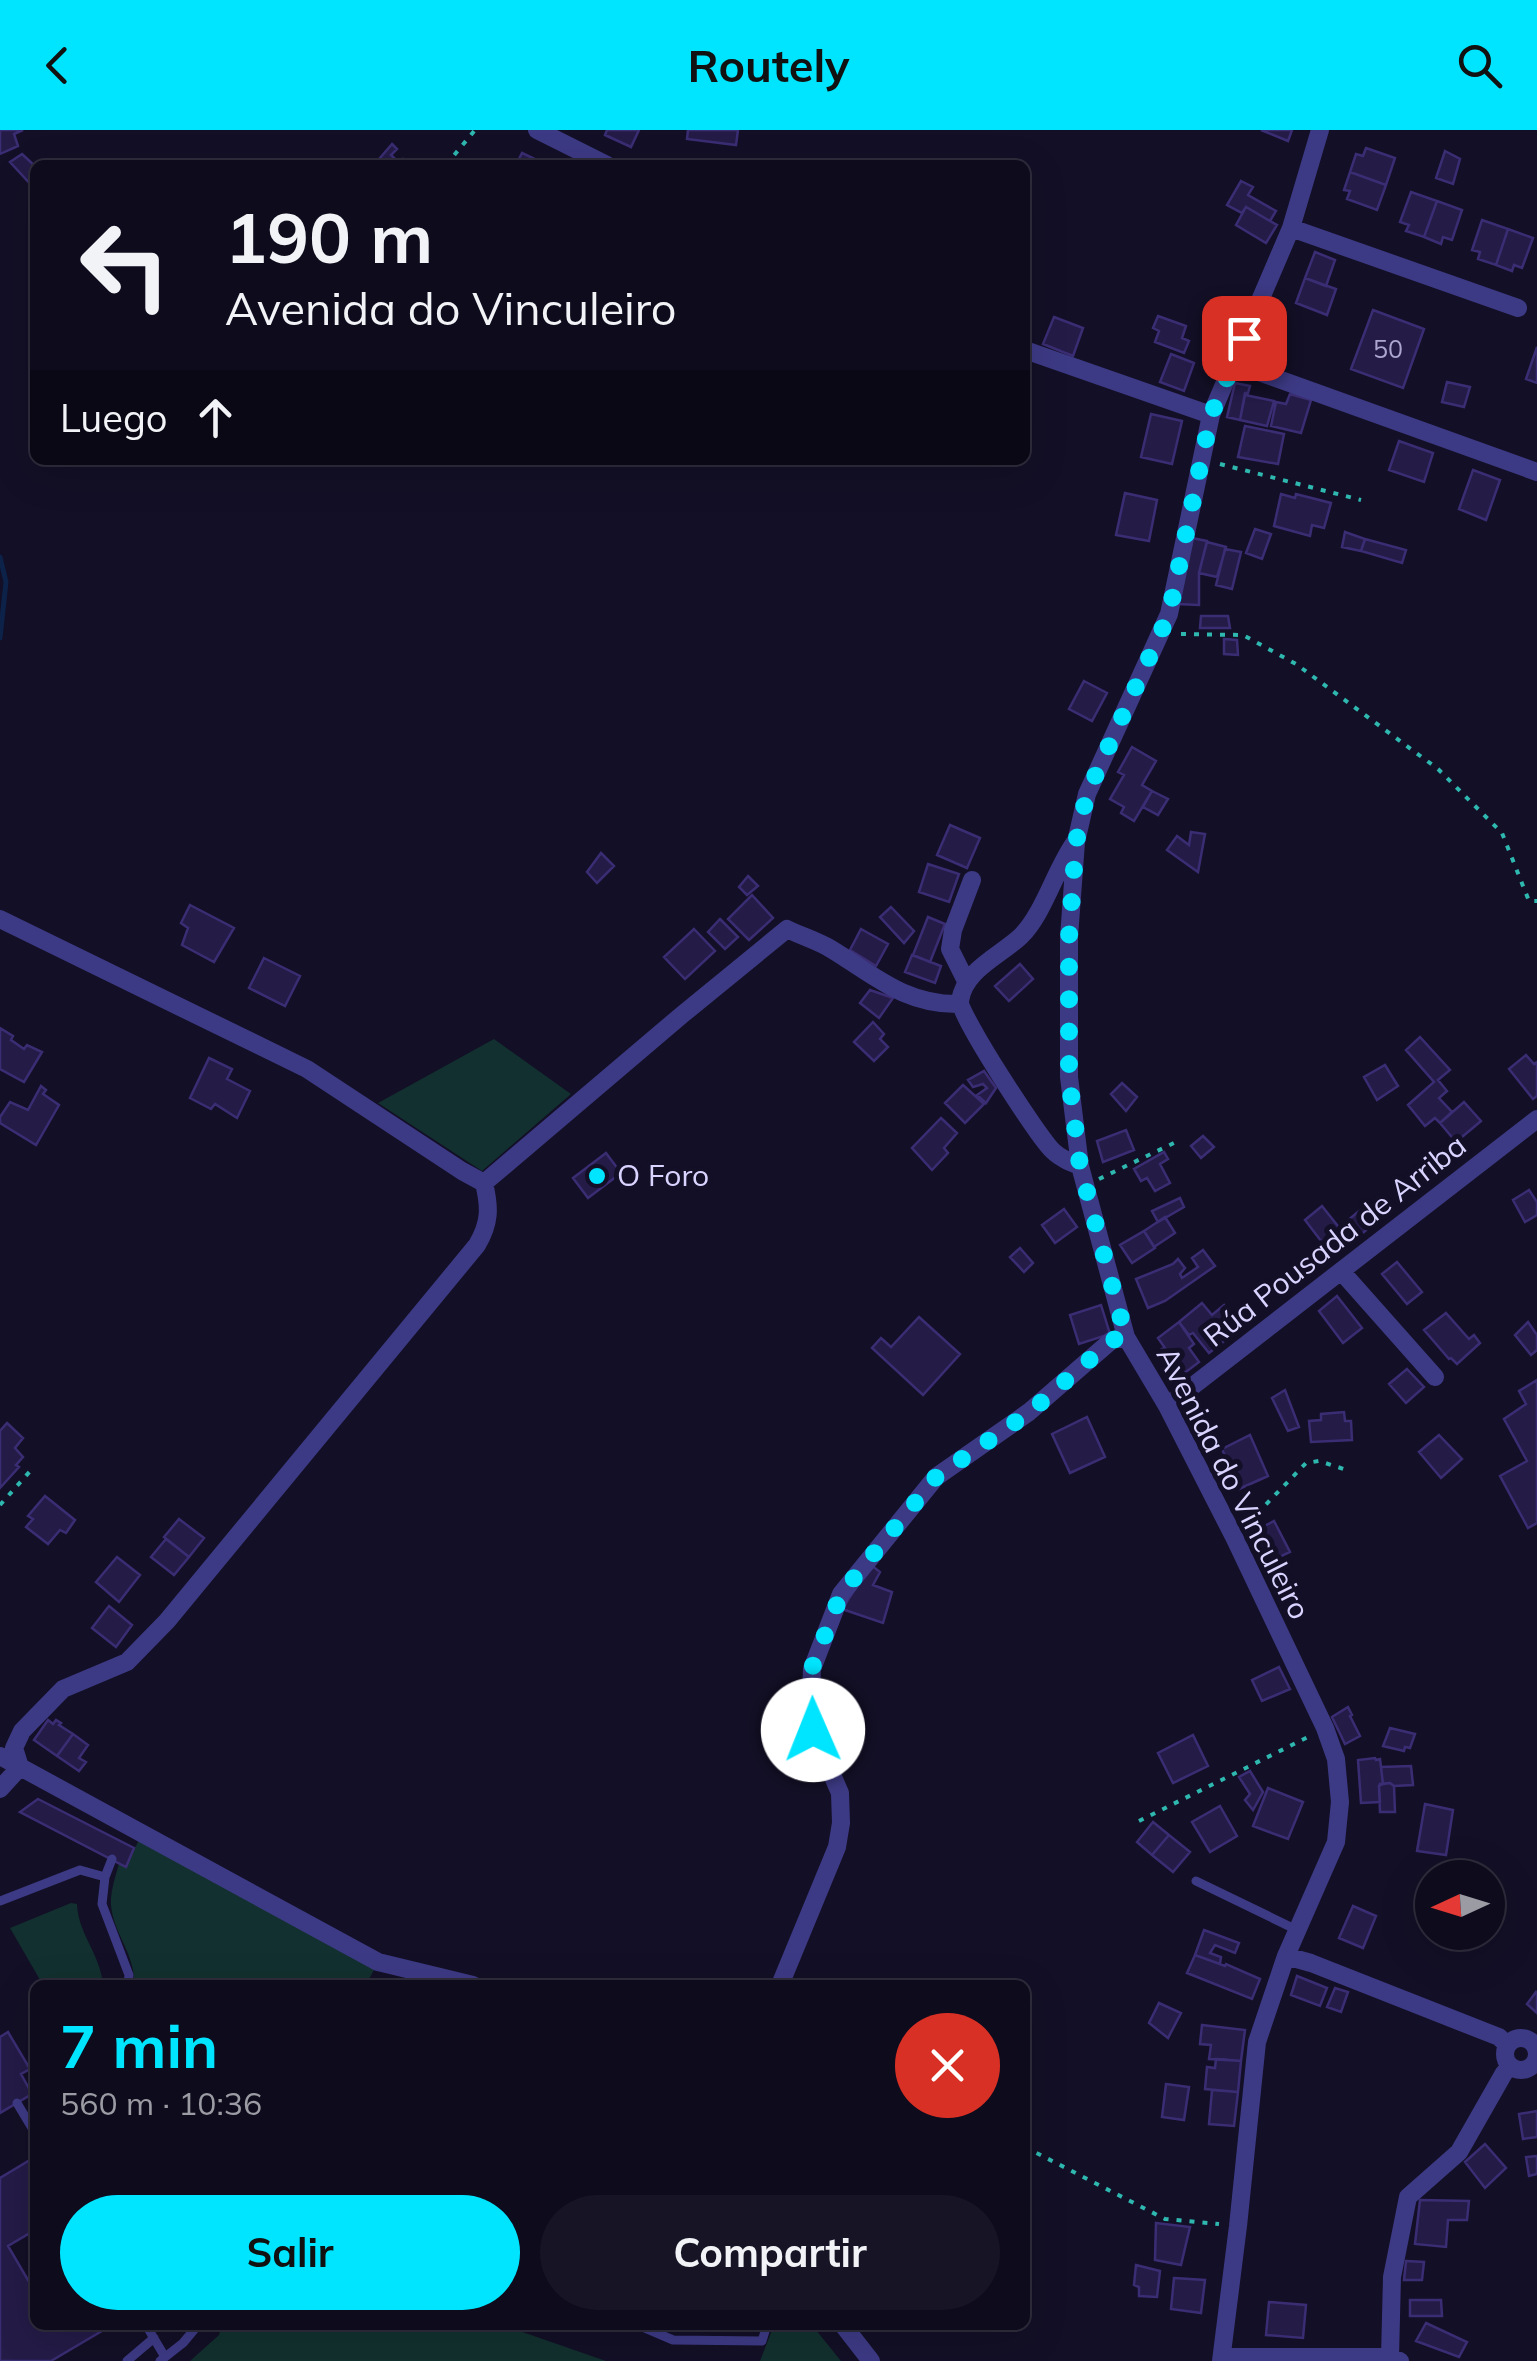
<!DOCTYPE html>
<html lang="es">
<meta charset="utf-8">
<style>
:root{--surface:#0e0b1c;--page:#171425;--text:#f1f3f6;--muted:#9b9ba3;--line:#2e2b3b;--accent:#00e5ff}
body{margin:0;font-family:Mulish,sans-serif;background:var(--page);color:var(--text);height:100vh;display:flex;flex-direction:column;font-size:38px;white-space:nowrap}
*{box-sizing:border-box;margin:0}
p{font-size:32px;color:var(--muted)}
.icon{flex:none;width:55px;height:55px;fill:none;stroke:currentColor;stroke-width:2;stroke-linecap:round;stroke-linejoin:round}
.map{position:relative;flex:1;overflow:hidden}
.sheet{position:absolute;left:30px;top:1850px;width:1000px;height:350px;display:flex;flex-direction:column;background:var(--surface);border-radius:15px;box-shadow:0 10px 40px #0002,0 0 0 2px var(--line)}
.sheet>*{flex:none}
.top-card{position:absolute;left:30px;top:30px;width:1000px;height:305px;border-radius:15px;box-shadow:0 10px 40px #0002,0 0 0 2px var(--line);background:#0e0b1c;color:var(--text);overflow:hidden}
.needle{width:65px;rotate:266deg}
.tools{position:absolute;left:1415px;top:1730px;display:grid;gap:20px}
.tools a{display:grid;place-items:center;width:90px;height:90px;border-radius:50%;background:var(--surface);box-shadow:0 10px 40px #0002,0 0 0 2px var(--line);font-size:50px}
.pin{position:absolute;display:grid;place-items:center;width:85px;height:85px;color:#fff;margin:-42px;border-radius:20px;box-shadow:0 5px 15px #0006}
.me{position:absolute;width:110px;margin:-55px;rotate:359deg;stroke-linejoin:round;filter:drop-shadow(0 0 8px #0008)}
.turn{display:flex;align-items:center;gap:35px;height:210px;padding:0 30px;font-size:45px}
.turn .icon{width:130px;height:130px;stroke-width:2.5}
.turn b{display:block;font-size:70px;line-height:85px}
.then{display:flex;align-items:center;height:95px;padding:0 30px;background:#0003;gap:20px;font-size:38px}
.round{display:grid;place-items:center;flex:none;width:105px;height:105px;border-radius:52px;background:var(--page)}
.head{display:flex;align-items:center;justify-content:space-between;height:170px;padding:0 30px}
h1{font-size:60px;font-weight:700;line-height:75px;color:var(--accent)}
.action{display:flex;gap:20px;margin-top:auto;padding:20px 30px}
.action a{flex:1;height:115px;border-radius:60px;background:var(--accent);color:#111;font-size:40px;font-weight:700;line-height:115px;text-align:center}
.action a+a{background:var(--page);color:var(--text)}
header{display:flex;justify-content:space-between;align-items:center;height:130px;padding:0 30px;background:var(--accent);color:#111;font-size:45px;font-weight:700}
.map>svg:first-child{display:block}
.green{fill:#12302f}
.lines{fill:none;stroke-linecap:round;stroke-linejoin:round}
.stream{stroke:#0c2248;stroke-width:5}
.building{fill:#241b47;stroke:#3b2d73;stroke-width:2.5}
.path{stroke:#2fb8b0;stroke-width:4;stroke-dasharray:5 8;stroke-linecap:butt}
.service{stroke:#3d3a85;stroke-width:9}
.minor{stroke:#3d3a85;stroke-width:18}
.route{stroke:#00e5ff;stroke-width:18;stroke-dasharray:0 32.4}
.poi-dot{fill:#00e5ff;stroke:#130f26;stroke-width:4}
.labels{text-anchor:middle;stroke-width:10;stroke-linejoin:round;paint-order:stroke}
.number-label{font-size:25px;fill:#aca6d1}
.poi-label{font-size:30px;fill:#d9d4ff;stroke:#130f26;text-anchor:start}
.street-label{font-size:30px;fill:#d9d4ff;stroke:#130f26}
</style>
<header><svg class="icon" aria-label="back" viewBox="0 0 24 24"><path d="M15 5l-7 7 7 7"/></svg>Routely<svg class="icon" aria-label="search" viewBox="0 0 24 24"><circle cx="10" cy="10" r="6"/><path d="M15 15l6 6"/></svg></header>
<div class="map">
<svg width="1537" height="2231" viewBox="0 0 1537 2231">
<rect width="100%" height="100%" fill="#130f26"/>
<path class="green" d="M494 909 571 964 482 1041 378 973Z
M139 1710 376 1836 366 1855H134C136 1825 113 1803 111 1775 110 1761 116 1746 119 1733L126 1736Z
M71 1773 77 1774C78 1804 101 1825 103 1855H43L10 1798Z
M222 2195H502L606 2231H190L219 2205Z
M774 2195H812L841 2231H760Z"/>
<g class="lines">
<path class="stream" d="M0 427 6 452 0 508"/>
</g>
<path class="building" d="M0 0H23L14 4 18 16 0 24Z
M607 0H639L631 17 605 5Z
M688 0H738L736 15 687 9Z
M1261 0H1292L1288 11Z
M392 14 397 19 391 25 399 33 403 29 409 35H374Z
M1366 18 1395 28 1386 55 1350 42 1356 24 1363 26Z
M1445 21 1460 29 1453 54 1436 48Z
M522 23 535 29 532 35H516Z
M22 24 35 36V59L10 32Z
M1350 42 1386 55 1377 80 1347 69 1350 61 1344 60Z
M1241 51 1253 57 1248 65 1276 81 1270 91 1246 77 1242 83 1227 75Z
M1411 62 1437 71 1424 107 1406 101 1409 95 1400 92Z
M1437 71 1462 80 1452 110 1443 107 1441 114 1424 107Z
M1246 77 1277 95 1266 113 1236 95Z
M1482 90 1508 99 1496 135 1478 129 1480 122 1472 120Z
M1508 99 1533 108 1522 138 1514 135 1512 141 1496 135Z
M1315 122 1335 130 1326 156 1305 148Z
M1305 148 1336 159 1327 185 1296 173Z
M1373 180 1424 199 1403 258 1351 239Z
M1158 186 1186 196 1182 208 1189 211 1184 223 1155 212 1159 201 1153 198Z
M1054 187 1083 198 1073 226 1043 214Z
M1537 217V253L1526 249Z
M1171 224 1194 233 1184 261 1160 252Z
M1447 252 1470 257 1464 277 1442 272Z
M1235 253 1250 256 1248 263H1245L1240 290 1227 287Z
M1290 264 1311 270 1301 303 1271 296 1276 272 1286 274Z
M1245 265 1274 271 1267 296 1240 290Z
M1151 284 1182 291 1172 334 1141 327Z
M1245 296 1284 304 1278 334 1238 327Z
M1399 311 1433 323 1424 352 1389 340Z
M1473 340 1500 350 1486 390 1459 379Z
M1125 363 1157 370 1149 411 1116 405Z
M1281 364 1295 368 1296 364 1331 373 1324 398 1312 395 1310 406 1274 396Z
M1255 399 1271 404 1262 429 1246 423Z
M1345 402 1365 409 1361 421 1342 417Z
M1192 408 1207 411 1199 443V475L1177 474Z
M1365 409 1406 420 1402 433 1361 421Z
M1207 412 1226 417 1217 447 1199 443Z
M1225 419 1241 422 1232 459 1216 455Z
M1201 486H1228L1230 498H1200Z
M1224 509 1237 510 1238 525 1224 524Z
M1084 551 1107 563 1092 591 1069 579Z
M1132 617 1156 631 1142 655 1152 661 1134 691 1121 683 1124 677 1110 669 1124 645 1118 642Z
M1152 661 1168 669 1158 685 1143 677Z
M950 695 980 708 967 738 937 725Z
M1191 702 1205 704 1198 742 1167 720 1177 706 1189 715Z
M601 723 614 736 597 753 587 742Z
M928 734 959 744 949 772 919 762Z
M748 746 758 756 747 765 739 757Z
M752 765 773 788 749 810 728 789Z
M190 775 234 798 214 832 182 815 188 798 181 793Z
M891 777 914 801 904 813 880 787Z
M928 787 945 794 930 832 913 825Z
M720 789 738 807 725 819 708 802Z
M694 799 715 821 685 849 664 827Z
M861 799 888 814 876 836 850 820Z
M912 825 941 836 935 853 905 842Z
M264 828 300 846 285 876 249 858Z
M1020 834 1033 849 1009 871 995 856Z
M870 860 893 868 879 888 860 873Z
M873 892 884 904 880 909 888 917 874 931 854 912Z
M0 898 13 906 11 910 24 919 27 915 42 922 24 952 0 939Z
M1420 907 1450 940 1438 950 1447 961 1439 968 1452 982 1440 993 1435 988 1425 996 1408 975 1434 952 1406 920Z
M1526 925 1534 934 1537 932V966L1533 969 1509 939Z
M209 928 232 939 227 949 250 961 237 988 215 974 211 979 190 968Z
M1385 935 1398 956 1377 970 1364 947Z
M984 941 996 958 986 973 977 965 987 958 983 954 973 957 968 950Z
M1122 953 1137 967 1126 981 1111 964Z
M963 955 984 974 965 993 945 973Z
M41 956 46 960 43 964 59 975 36 1015 0 993V987L10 972 28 980Z
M1464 972 1481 991 1456 1012 1440 993Z
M941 988 957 1003 944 1018 948 1023 932 1040 912 1018Z
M1126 1000 1134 1020 1103 1032 1097 1011Z
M1203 1006 1214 1017 1201 1028 1191 1016Z
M1164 1022 1168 1029 1160 1034 1170 1053 1155 1061 1147 1048 1141 1051 1134 1039Z
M606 1023 621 1043 588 1068 573 1048Z
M1529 1060 1537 1072V1085L1525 1092 1513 1070Z
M1180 1068 1184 1077 1158 1092 1152 1081Z
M1322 1076 1349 1110 1331 1124 1305 1090Z
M1364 1077 1376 1092 1358 1107 1347 1091Z
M1064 1079 1077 1097 1055 1113 1042 1095Z
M1165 1087 1175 1103 1154 1117 1144 1101Z
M1144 1101 1155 1118 1132 1133 1120 1115Z
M1020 1118 1033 1133 1024 1142 1010 1127Z
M1203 1120 1215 1136 1165 1171 1148 1178 1136 1149 1173 1134 1178 1129 1185 1138 1180 1144 1182 1148 1198 1137 1192 1128Z
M1397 1132 1422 1162 1407 1174 1382 1144Z
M1337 1166 1362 1198 1343 1213 1319 1181Z
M1202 1173 1212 1185 1224 1175 1241 1198 1209 1223 1193 1203 1189 1205 1179 1192Z
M1101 1175 1110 1204 1079 1214 1070 1185Z
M1446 1183 1469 1209 1474 1205 1480 1213 1457 1234 1451 1228 1449 1229 1424 1200Z
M919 1187 960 1224 923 1265 872 1218 881 1208 891 1217Z
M1179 1192 1194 1214 1189 1218 1199 1232 1178 1248 1165 1230 1167 1227 1162 1219 1165 1218 1158 1208Z
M1528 1192 1537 1205V1220L1531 1225 1515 1205Z
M1407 1239 1424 1257 1406 1273 1389 1254Z
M1537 1250V1393L1528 1398 1500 1346 1527 1331 1504 1289 1526 1274 1519 1261Z
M1285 1260 1299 1297 1288 1301 1272 1268Z
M1344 1282 1345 1291H1351L1352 1310 1311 1312 1309 1291 1321 1290V1284Z
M1087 1287 1105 1327 1070 1343 1052 1304Z
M7 1293 23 1308 15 1318 23 1327 16 1335 19 1337 0 1358V1301Z
M1250 1305 1268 1346 1239 1359 1222 1319Z
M1439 1305 1462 1329 1441 1348 1419 1322Z
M45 1366 75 1390 66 1403 60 1400 48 1414 26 1397 33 1389 28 1386Z
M179 1389 204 1408 189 1427 164 1407Z
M1274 1391 1290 1422 1262 1435 1249 1404Z
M166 1409 189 1427 174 1445 151 1427Z
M117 1427 140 1445 119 1472 96 1452Z
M871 1435 880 1442 873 1455 892 1462 883 1493 842 1479Z
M109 1476 132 1495 116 1517 92 1498Z
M1279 1537 1290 1559 1262 1571 1252 1550Z
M1348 1577 1352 1585 1350 1586 1360 1606 1345 1614 1332 1587Z
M48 1590 53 1594 56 1590 61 1593 59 1595 73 1604 57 1626 34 1610Z
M1390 1598 1415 1604 1410 1618 1405 1617 1404 1621 1383 1616Z
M73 1604 88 1615 79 1628 86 1632 79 1641 57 1626Z
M1193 1605 1208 1636 1173 1653 1158 1623Z
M1375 1628 1376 1630 1380 1629 1381 1637 1383 1654 1379 1656 1380 1672 1361 1673 1358 1630Z
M1411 1636 1413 1655 1394 1656 1390 1653 1383 1654 1381 1637Z
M1250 1641 1263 1662 1253 1680 1245 1670 1250 1664 1239 1647Z
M1390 1653 1394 1656 1395 1682H1380L1379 1656 1380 1654Z
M1268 1658 1303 1672 1288 1709 1253 1696Z
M38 1669 134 1718 126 1737 20 1682Z
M1425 1674 1453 1680 1446 1725 1417 1721Z
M1220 1676 1237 1706 1210 1722 1192 1692Z
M1153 1692 1169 1705 1152 1725 1137 1712Z
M1169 1705 1190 1722 1173 1742 1152 1725Z
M1353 1776 1376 1786 1363 1818 1339 1808Z
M1204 1800 1239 1813 1235 1823 1215 1815 1210 1823 1221 1827 1220 1834 1195 1825Z
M1195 1825 1225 1836 1226 1834 1260 1849 1252 1869 1187 1843Z
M1297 1846 1327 1858 1320 1876 1291 1865Z
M1335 1858 1348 1862 1341 1882 1327 1877Z
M1536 1862 1537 1863V1883L1527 1874Z
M1159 1873 1181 1883 1168 1908 1149 1893Z
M1202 1895 1245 1900 1241 1931 1209 1929 1211 1915 1200 1914Z
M8 1902 30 1939 21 1944 32 1964 0 1983V1907Z
M1216 1929 1241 1931 1238 1962 1205 1959 1207 1937 1215 1938Z
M1166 1954 1189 1957 1184 1990 1162 1987Z
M1212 1960 1238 1962 1234 1996 1209 1994Z
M1537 1981V2007L1523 2009 1519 1984Z
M1485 2014 1506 2038 1485 2058 1465 2032Z
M1537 2026V2044L1529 2046 1526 2027Z
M35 2027V2100L8 2116 35 2162V2195H112L51 2231H0V2048Z
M1420 2070 1469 2071 1467 2090H1448L1446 2117 1415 2114Z
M1156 2093 1190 2097 1181 2135 1155 2130Z
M1406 2131 1424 2132 1422 2150H1404Z
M1136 2135 1160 2141 1157 2167 1139 2166V2157L1134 2155Z
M1174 2148 1205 2150 1201 2183 1171 2179Z
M1410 2170H1441L1442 2186H1410Z
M1269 2172 1306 2175 1303 2208 1266 2205Z
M1426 2193 1467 2212 1459 2227 1416 2211Z"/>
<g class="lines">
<path class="path" d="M446 35 475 0
M1220 334 1361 370
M1181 504 1243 505 1296 534 1438 639 1502 703 1529 771H1537
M1099 1049 1178 1011
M0 1375 32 1339
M1248 1393 1306 1333 1319 1331 1350 1341
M1139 1691 1310 1606
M1025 2017 1165 2089 1219 2094"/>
<path class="service" d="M112 1729 105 1747 102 1774 129 1845 128 1855
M1196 1751 1297 1800
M0 1771 80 1740 105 1747
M17 1973 35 2003
M146 2195 165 2227
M638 2195 673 2210 762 2211 767 2195
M127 2231 154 2208
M160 2231 183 2213 198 2195"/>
<path class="minor" d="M537 0 607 35
M1291 98 1518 178
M1025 220 1211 285
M1234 233 1537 342
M1075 712C1055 740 1044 783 1021 806 1000 826 964 840 960 871 959 885 1039 1008 1053 1021 1060 1028 1070 1032 1080 1036
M0 789 307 939 462 1041 484 1053C490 1078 490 1093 477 1115L167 1491 127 1532 63 1559 22 1601 14 1618 20 1637 0 1659
M966 851 950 819 953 800 972 750
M484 1053 683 884 787 799C801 806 818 811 831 819 874 845 905 875 959 874
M1341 1141 1435 1247
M1167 1276 1537 989
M0 1626 378 1832 473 1855
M1286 1826 1311 1833 1499 1907 1507 1915
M780 1855 837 1717 841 1693 840 1663 813 1601 810 1584 812 1539 841 1464 936 1347 1029 1282 1112 1210 1126 1207
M1505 1924a16 16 0 1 1 32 0a16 16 0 1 1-32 0Z
M843 2195 871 2231
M1222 2227H1390L1400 2231
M1390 2227 1392 2147 1408 2067 1459 2022 1504 1943 1510 1937
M1221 2231 1238 2096 1257 1912 1286 1826 1336 1712 1340 1672 1336 1629 1325 1598 1234 1407 1167 1276 1126 1207 1080 1036 1069 947V807L1076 712 1087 664 1169 484 1211 285 1291 98 1320 0"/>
</g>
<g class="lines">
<path class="route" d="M813 1600 810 1584 812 1538 841 1464 936 1347 1030 1282 1112 1210 1126 1207 1080 1036 1069 948V807L1076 712 1087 664 1169 484 1211 285 1244 208"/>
</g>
<circle class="poi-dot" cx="597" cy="1046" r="10"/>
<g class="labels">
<g class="number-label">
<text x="1388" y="228">50</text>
</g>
<g class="poi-label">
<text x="617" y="1056">O Foro</text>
</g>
<g class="street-label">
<text transform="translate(1335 1111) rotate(-38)" y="10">Rúa Pousada de Arriba</text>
<text transform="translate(1233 1353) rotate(63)" y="10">Avenida do Vinculeiro</text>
</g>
</g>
</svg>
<div class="tools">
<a><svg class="needle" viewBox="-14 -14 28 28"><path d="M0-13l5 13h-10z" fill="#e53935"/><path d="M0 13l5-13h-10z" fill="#9b9ba3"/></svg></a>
</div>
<div class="pin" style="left:1244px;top:208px;background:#d93025"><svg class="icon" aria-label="arrive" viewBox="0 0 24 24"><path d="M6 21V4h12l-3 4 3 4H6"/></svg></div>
<svg class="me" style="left:813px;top:1600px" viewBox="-20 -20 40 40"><circle r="19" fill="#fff"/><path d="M0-13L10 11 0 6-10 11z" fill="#00e5ff"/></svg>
<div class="top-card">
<div class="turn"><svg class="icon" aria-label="left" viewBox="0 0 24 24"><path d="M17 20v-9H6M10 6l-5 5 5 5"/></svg><div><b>190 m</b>Avenida do Vinculeiro</div></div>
<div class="then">Luego<svg class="icon" aria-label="ahead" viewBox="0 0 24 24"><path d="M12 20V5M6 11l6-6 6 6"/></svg></div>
</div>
<section class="sheet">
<div class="head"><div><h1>7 min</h1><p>560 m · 10:36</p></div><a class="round" style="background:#d93025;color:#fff"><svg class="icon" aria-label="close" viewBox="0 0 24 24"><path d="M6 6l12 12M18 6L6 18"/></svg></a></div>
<div class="action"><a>Salir</a><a>Compartir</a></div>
</section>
</div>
